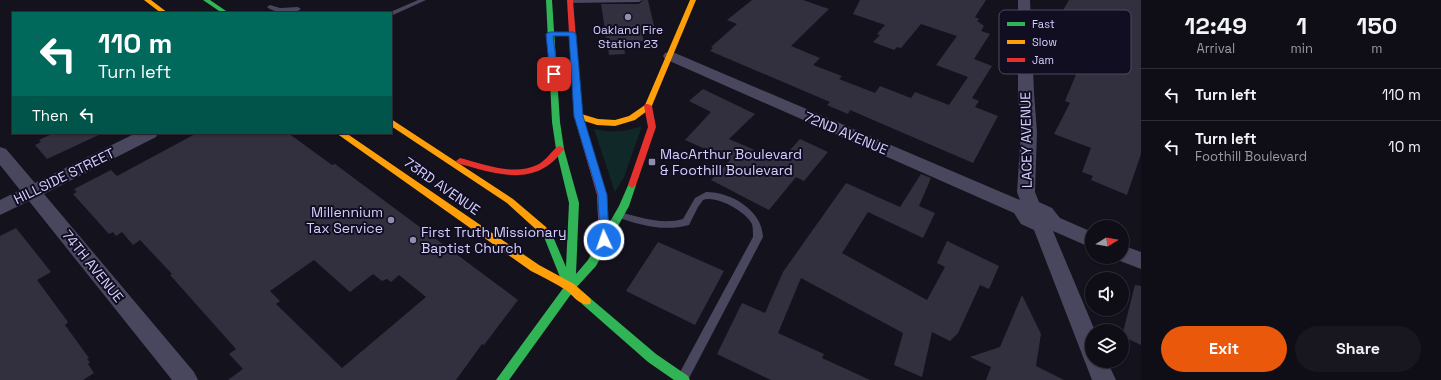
<!DOCTYPE html>
<style>
:root{--surface:#0f0e16;--page:#18171f;--text:#f1f3f6;--muted:#9b9ca1;--line:#2f2e35;--accent:#ea580c}
body{margin:0;font-family:"Space Grotesk",sans-serif;background:var(--page);color:var(--text);height:100vh;display:flex;flex-direction:column;font-size:15px;white-space:nowrap}
*{box-sizing:border-box;margin:0}
p{font-size:13px;color:var(--muted)}
.icon{flex:none;width:22px;height:22px;fill:none;stroke:currentColor;stroke-width:2;stroke-linecap:round;stroke-linejoin:round}
.map{position:relative;flex:1;overflow:hidden}
.details{display:flex;flex-direction:column;background:var(--surface);width:300px}
.details>*{flex:none}
.guide{position:absolute;left:12px;top:12px;width:380px;height:122px;border-radius:0px;box-shadow:0 1px 3px #0004,0 0 0 1px var(--line);background:#00695c;color:#fff;overflow:hidden}
.needle{width:26px;rotate:79deg}
.tools{position:absolute;left:1085px;top:220px;display:grid;gap:8px}
.tools a{display:grid;place-items:center;width:44px;height:44px;border-radius:50%;background:var(--surface);box-shadow:0 1px 3px #0004,0 0 0 1px var(--line);font-size:20px}
.pin{position:absolute;display:grid;place-items:center;width:34px;height:34px;color:#fff;margin:-17px;border-radius:8px;box-shadow:0 2px 6px #0006}
.me{position:absolute;width:44px;margin:-22px;rotate:357deg;stroke-linejoin:round;filter:drop-shadow(0 0 3px #0008)}
.turn{display:flex;align-items:center;gap:14px;height:84px;padding:0 20px;font-size:18px}
.turn .icon{width:52px;height:52px;stroke-width:2.5}
.turn b{display:block;font-size:28px;line-height:34px}
.then{display:flex;align-items:center;height:38px;padding:0 20px;background:#0003;gap:8px;font-size:15px}
.eta{display:flex;justify-content:space-evenly;align-items:center;height:68px;text-align:center}
.eta b{font-size:24px;font-weight:800;line-height:28px}
.cta{display:flex;gap:8px;margin-top:auto;padding:8px 20px}
.cta a{flex:1;height:46px;border-radius:24px;background:var(--accent);color:#fff;font-size:16px;font-weight:800;line-height:46px;text-align:center}
.cta a+a{background:var(--page);color:var(--text)}
ul{padding:0;list-style:none}
li{display:flex;align-items:center;gap:12px;height:52px;padding:0 20px;border-top:1px solid var(--line)}
li div{flex:1}
li b{display:block;font-size:15px}
li em{font-style:normal}
main{display:flex;flex:1;min-height:0}
.map>svg:first-child{display:block}
.green{fill:#112828}
.building{fill:#32303f;fill-rule:evenodd}
.lines{fill:none;stroke-linecap:round;stroke-linejoin:round}
.lane{fill:#48475e;fill-rule:evenodd}
.street{fill:#48475e;fill-rule:evenodd}
.fast{fill:#30b455;fill-rule:evenodd}
.slow{fill:#ff9f0a;fill-rule:evenodd}
.jam{fill:#e5322d;fill-rule:evenodd}
.route{fill:#1a73e8;stroke:#114b97}
.poi-dot{fill:#918daf;stroke:#110e21;stroke-width:1.5}
.labels{text-anchor:middle;stroke-width:4;stroke-linejoin:round;paint-order:stroke}
.far-poi-label{font-size:12px;fill:#d4cffe;stroke:#110e21}
.street-label{font-size:14px;fill:#d4cffe;stroke:#110e21}
.poi-label{font-size:14px;fill:#d4cffe;stroke:#110e21;text-anchor:start}
.key{fill:#110e21;stroke:#4c4863;stroke-width:1}
.key-label{font-size:11px;fill:#d4cffe}
</style>
<main>
<div class="map">
<svg width="1141" height="380" viewBox="0 0 1141 380">
<rect width="100%" height="100%" fill="#14121d"/>
<path class="green" d="M642 126 624 177 615 192 594 129C613 133 624 132 642 126Z"/>
<path class="building" d="M643 0H648L655 30H641L644 41 623 42 625 54 609 55 601 4H639Z
M752 0H803L829 9 791 46 820 58 813 65 842 76 839 79 875 93 880 86 911 98 915 92 949 105 968 77 936 65 957 36 921 24 901 48 897 47 894 50 873 42 880 35 877 34 885 25 853 14 860 0H986L975 17 979 19 977 21 984 26 981 31 990 34 974 59 992 66 972 98 979 101 975 107 998 116 973 163 850 110 848 114 827 105 830 102 710 51 713 48 711 47 737 24 727 20Z
M1069 0H1141V154L1127 195 1091 180 1093 176 1082 172 1091 148 1054 134 1070 103 1065 101 1082 60 1081 59 1082 57 1059 50 1073 22 1059 17Z
M703 89 755 114 729 139 780 161 800 139 828 152 804 181 796 177 769 210 711 180 730 160 685 140 711 112 689 101Z
M54 133H103L47 159 35 145 41 142 39 140Z
M197 133H288L332 165 335 164 518 300 484 345 482 344 456 380H228L243 369 229 354 236 349 170 275 172 274 140 240 133 245 122 232 116 236 113 232 109 234 73 194 77 192 74 189 111 170 117 176ZM314 260 350 292 373 274 382 281 387 279 391 282 399 275 426 297 342 368 276 304 280 301 270 291Z
M921 174 931 178 919 206 935 213 923 238 868 212 842 253 927 300 945 267 937 263 947 241 999 266 989 289 980 285 958 333 950 341 932 332 922 377 894 365 903 333 801 278 778 333 824 354 822 358 870 380H771L717 354 742 303 765 313 783 272 846 183 900 207Z
M16 228 51 272 37 280 68 322 65 325 89 358 87 359 90 362 88 364 94 373 83 380H0V236Z
M658 242 724 271 695 325 626 291Z
M1135 285 1141 286V345L1122 336Z
M1022 295 1041 334 1036 366 1064 380H986L991 367 970 357 1000 347Z"/>
<g class="lines">
<path class="lane" d="M418 0H426L393 15 391 16V13H388Z
M568 0H642L639 2 570 3 568 2Z
M270 5 280 8 298 7 301 9C293 15 277 13 268 8L267 7Z
M573 32 575 33V35L550 36 547 34 550 32Z
M706 192C731 192 762 210 763 237L688 380H678L677 378 679 374 753 237C753 233 753 228 752 224 746 212 717 195 703 200L698 207 689 225C664 232 640 225 616 217L614 215 616 213 619 212C640 217 661 225 683 219L695 198Z"/>
<path class="street" d="M1018 0H1030L1034 93 1037 132 1035 192 1039 202 1052 208 1060 218 1092 232V248L1053 231 1095 331H1092V361H1107L1116 380H1092L1034 230 1021 224 1014 213 665 59 663 56 665 53 670 52 675 53 1020 200 1017 192 1021 132 1018 93Z
M136 133H158L156 137 44 194 194 372 198 380H172L29 201 0 215V200L20 190 0 165V147L6 149 35 183Z
M1122 245 1141 252V269L1115 259 1114 257H1122Z"/>
<path class="fast" d="M203 0H210L229 13H222Z
M546 0H552L560 122 564 149 579 203 576 274 588 260 619 206 629 183 632 182 636 185 629 206 596 266 574 290 509 380H496L564 287 544 237 538 230 540 227 543 226 551 232 566 267 569 203 556 149 552 122Z
M586 297 590 298 656 354 688 376 690 380H674L648 362 582 304 581 301 582 298Z"/>
<path class="slow" d="M144 0H151L168 13H161Z
M690 0H696L651 108 635 120 615 126 597 125 575 118 574 116 575 114 578 113 598 119 615 120 629 116 645 105Z
M391 119 513 199 546 227 548 230 546 233H540L507 203 391 126Z
M336 133H346L539 265 574 284 590 298 591 301 590 304C580 307 573 295 566 290 555 283 543 277 531 271Z"/>
<path class="jam" d="M567 0H573L582 116 607 195 609 240 607 243H601L599 240 597 195 574 116Z
M645 104H648L652 106 656 127 636 185 632 188 628 185 648 127 644 106Z
M560 146 564 149C536 189 496 174 457 163L456 161 460 158C484 164 515 177 539 164 546 160 551 152 557 147Z"/>
</g>
<path class="route" d="M573 32 576 34 583 116 607 195 609 240 608 242H601L600 240 598 195 574 116 569 36H553L558 74 554 76 550 74 546 34 550 32Z"/>
<g class="poi-dot">
<circle cx="628" cy="17" r="4"/>
<rect x="648" y="158" width="8" height="8" rx="2"/>
<circle cx="391" cy="220" r="4"/>
<circle cx="413" cy="240" r="4"/>
</g>
<g class="labels">
<g class="far-poi-label">
<text x="628" y="34">Oakland Fire<tspan x="628" dy="14">Station 23</tspan></text>
</g>
<g class="street-label">
<text transform="translate(846 133) rotate(23)" y="5">72ND AVENUE</text>
<text transform="translate(1026 140) rotate(-91)" y="5">LACEY AVENUE</text>
<text transform="translate(64 176) rotate(-26)" y="5">HILLSIDE STREET</text>
<text transform="translate(442 186) rotate(35)" y="5">73RD AVENUE</text>
<text transform="translate(93 266) rotate(51)" y="5">74TH AVENUE</text>
</g>
<g class="poi-label">
<text x="660" y="159">MacArthur Boulevard<tspan x="660" dy="16">&amp; Foothill Boulevard</tspan></text>
<text x="383" y="217" text-anchor="end">Millennium<tspan x="383" dy="16">Tax Service</tspan></text>
<text x="421" y="237">First Truth Missionary<tspan x="421" dy="16">Baptist Church</tspan></text>
</g>
</g>
<rect x="999" y="10" width="132" height="64" rx="6" class="key"/>
<rect x="1007" y="22" width="18" height="4" fill="#30b455"/>
<rect x="1007" y="40" width="18" height="4" fill="#ff9f0a"/>
<rect x="1007" y="58" width="18" height="4" fill="#e5322d"/>
<g class="key-label">
<text x="1032" y="28">Fast</text>
<text x="1032" y="46">Slow</text>
<text x="1032" y="64">Jam</text>
</g>
</svg>
<div class="tools">
<a><svg class="needle" viewBox="-14 -14 28 28"><path d="M0-13l5 13h-10z" fill="#e53935"/><path d="M0 13l5-13h-10z" fill="#9b9ca1"/></svg></a>
<a><svg class="icon" aria-label="sound" viewBox="0 0 24 24"><path d="M4 9h4l5-4v14l-5-4H4zM17 9q2 3 0 6"/></svg></a>
<a><svg class="icon" aria-label="layers" viewBox="0 0 24 24"><path d="M12 4l9 5-9 5-9-5zM3 14l9 5 9-5"/></svg></a>
</div>
<div class="pin" style="left:554px;top:74px;background:#d93025"><svg class="icon" aria-label="arrive" viewBox="0 0 24 24"><path d="M6 21V4h12l-3 4 3 4H6"/></svg></div>
<svg class="me" style="left:604px;top:240px" viewBox="-20 -20 40 40"><circle r="17" fill="#1a73e8" stroke="#fff" stroke-width="3"/><path d="M0-11L8 9 0 5-8 9z" fill="#fff"/></svg>
<div class="guide">
<div class="turn"><svg class="icon" aria-label="left" viewBox="0 0 24 24"><path d="M17 20v-9H6M10 6l-5 5 5 5"/></svg><div><b>110 m</b>Turn left</div></div>
<div class="then">Then<svg class="icon" aria-label="left" viewBox="0 0 24 24"><path d="M17 20v-9H6M10 6l-5 5 5 5"/></svg></div>
</div>
</div>
<section class="details">
<div class="eta">
<div><b>12:49</b><p>Arrival</p></div>
<div><b>1</b><p>min</p></div>
<div><b>150</b><p>m</p></div>
</div>
<ul>
<li><svg class="icon" aria-label="left" viewBox="0 0 24 24"><path d="M17 20v-9H6M10 6l-5 5 5 5"/></svg><div><b>Turn left</b></div><em>110 m</em></li>
<li><svg class="icon" aria-label="left" viewBox="0 0 24 24"><path d="M17 20v-9H6M10 6l-5 5 5 5"/></svg><div><b>Turn left</b><p>Foothill Boulevard</p></div><em>10 m</em></li>
</ul>
<div class="cta"><a>Exit</a><a>Share</a></div>
</section>
</main>
